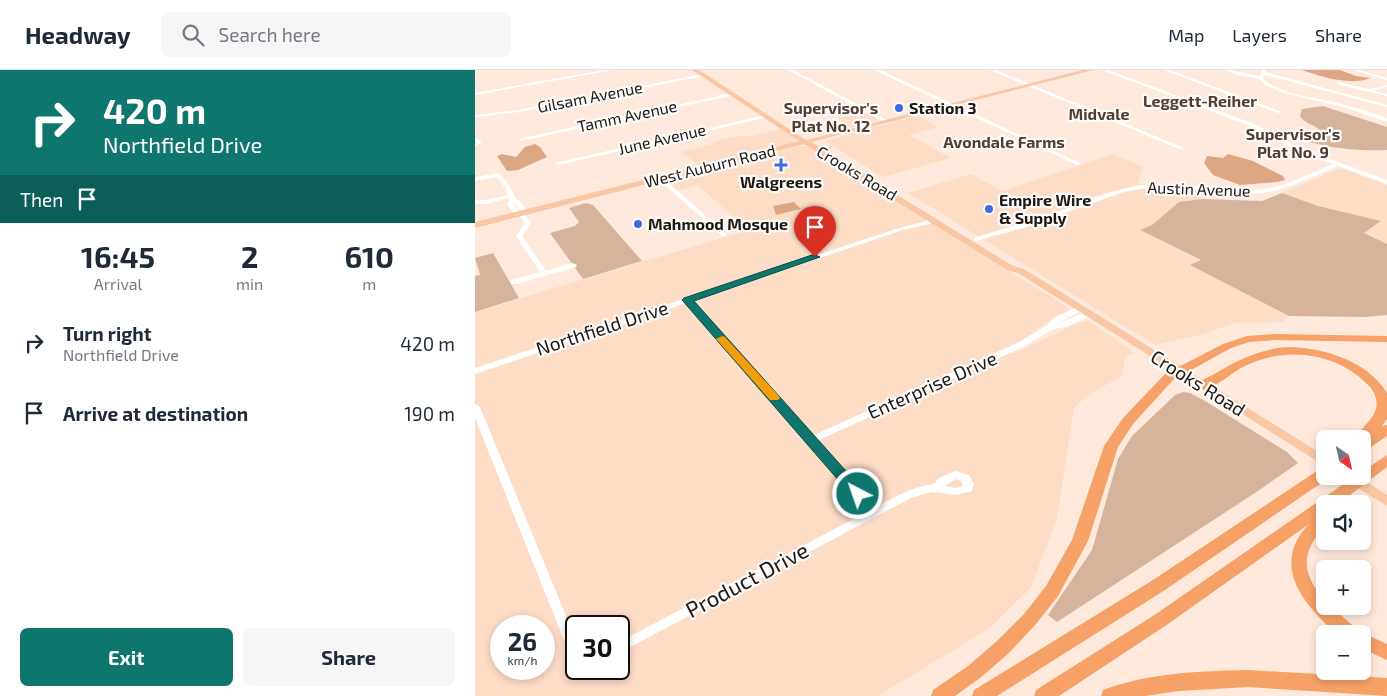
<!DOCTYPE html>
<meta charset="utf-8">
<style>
:root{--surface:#fff;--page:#f6f6f7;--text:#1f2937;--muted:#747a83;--line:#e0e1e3;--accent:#0f766e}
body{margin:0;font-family:"Exo 2",sans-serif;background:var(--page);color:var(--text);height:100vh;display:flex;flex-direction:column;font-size:19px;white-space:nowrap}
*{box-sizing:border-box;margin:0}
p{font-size:16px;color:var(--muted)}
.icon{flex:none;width:28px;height:28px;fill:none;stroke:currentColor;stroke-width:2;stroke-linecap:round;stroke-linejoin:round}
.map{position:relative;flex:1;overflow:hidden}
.side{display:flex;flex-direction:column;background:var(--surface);width:475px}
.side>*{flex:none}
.hud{background:#0f766e;color:#fff;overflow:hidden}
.needle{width:32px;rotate:146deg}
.buttons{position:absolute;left:841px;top:360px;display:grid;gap:10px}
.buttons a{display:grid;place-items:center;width:55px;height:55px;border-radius:8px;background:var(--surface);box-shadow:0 2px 8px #0003;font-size:25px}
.speed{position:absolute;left:15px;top:545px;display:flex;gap:10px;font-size:25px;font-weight:700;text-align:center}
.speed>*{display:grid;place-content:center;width:65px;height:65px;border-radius:50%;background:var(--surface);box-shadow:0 2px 8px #0003;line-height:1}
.speed small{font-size:12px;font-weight:400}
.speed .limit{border:2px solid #111;border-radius:8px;background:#fff;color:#111}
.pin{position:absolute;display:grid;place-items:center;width:42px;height:42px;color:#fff;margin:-51px -21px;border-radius:50% 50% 50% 0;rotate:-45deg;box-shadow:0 0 5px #0007}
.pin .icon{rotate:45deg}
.me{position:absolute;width:55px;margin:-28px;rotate:319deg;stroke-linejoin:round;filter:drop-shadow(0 0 4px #0008)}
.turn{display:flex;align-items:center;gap:18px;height:105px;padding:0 20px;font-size:22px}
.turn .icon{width:65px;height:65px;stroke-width:2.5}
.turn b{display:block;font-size:35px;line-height:42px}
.then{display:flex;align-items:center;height:48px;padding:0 20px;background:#0003;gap:10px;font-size:19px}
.eta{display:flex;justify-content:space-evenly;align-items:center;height:85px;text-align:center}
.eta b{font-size:30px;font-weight:700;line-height:35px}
.action{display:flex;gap:10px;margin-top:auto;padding:10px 20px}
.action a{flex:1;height:58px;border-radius:8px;background:var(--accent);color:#fff;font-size:20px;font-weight:700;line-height:58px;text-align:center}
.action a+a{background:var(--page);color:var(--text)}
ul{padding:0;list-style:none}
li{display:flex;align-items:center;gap:15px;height:70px;padding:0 20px}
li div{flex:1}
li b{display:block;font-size:19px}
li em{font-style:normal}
header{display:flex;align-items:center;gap:30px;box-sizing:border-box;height:70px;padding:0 25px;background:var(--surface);border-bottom:1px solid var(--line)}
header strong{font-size:24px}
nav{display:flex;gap:28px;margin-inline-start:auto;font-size:18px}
.search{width:350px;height:45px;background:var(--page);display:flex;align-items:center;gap:12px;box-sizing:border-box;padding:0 18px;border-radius:8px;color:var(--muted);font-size:19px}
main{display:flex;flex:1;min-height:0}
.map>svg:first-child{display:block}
.built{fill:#feddc7;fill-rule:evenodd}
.green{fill:#d6b39c}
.water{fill:#dda784}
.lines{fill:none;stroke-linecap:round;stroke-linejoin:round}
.minor{fill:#fff;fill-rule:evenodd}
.major{fill:#fac7a4;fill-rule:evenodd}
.highway{fill:#f6a167;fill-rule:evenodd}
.route{fill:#0f766e;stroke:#0a4d48}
.slow{fill:#f59e0b}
.poi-dot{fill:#3e6dde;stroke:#fbfbfb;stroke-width:2}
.labels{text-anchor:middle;stroke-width:4.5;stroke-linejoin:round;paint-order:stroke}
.far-street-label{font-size:16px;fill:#1f1610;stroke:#fbfbfb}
.far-neighbourhood-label{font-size:16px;font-weight:bold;fill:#523d30;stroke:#fbfbfb}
.far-poi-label{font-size:16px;font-weight:bold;fill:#1f1610;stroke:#fbfbfb;text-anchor:start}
.street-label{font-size:19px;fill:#1f1610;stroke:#fbfbfb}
.near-street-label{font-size:22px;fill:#1f1610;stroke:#fbfbfb}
</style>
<header>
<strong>Headway</strong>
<div class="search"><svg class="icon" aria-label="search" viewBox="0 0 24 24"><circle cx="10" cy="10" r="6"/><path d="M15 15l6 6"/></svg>Search here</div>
<nav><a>Map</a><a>Layers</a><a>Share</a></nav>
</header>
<main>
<section class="side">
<div class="hud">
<div class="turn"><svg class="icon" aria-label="right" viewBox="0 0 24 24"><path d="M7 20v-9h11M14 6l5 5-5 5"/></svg><div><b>420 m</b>Northfield Drive</div></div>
<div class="then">Then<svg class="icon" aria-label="arrive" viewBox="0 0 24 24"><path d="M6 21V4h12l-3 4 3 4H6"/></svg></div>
</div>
<div class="eta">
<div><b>16:45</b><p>Arrival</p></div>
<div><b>2</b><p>min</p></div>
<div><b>610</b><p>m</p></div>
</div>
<ul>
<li><svg class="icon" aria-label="right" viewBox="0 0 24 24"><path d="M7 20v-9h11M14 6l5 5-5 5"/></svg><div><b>Turn right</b><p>Northfield Drive</p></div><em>420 m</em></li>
<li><svg class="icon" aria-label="arrive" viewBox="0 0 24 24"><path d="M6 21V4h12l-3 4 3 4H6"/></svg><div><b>Arrive at destination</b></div><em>190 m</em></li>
</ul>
<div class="action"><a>Exit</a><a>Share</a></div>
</section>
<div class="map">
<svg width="912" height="626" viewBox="0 0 912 626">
<rect width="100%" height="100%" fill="#ffe9dc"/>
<path class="built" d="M390 41 403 49 401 51 346 65 337 64 330 60 367 51 362 48Z
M441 46 464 57 434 65 476 88 408 107 350 71Z
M306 59 321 69 320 72 224 96 206 82 239 74 237 72 258 67 271 65 274 67Z
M322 76H332L350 86 592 237 593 240 591 243 572 252 552 268 532 279 538 284 603 253 614 251 660 283 651 287 646 307 614 324 599 338 582 448 556 517 515 558 403 626H0V242L274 160 222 115 201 121 190 109ZM26 556H69V599H26ZM101 556H144V599H101Z
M638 84 668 97 663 114H689L728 129 704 132 677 155 665 160 726 191 716 195 814 246 807 252 759 253 729 264 680 275 433 123 496 104 527 121Z
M865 98 912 115V174L889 163 906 152 843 136 807 123Z"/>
<path class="green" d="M848 36 912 57V80C885 81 860 79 834 72L833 65 846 61C839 54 830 54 825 46L827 39Z
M807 123 843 136 906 151 889 163 912 174V245L890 247 814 246 715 195 726 190 665 160 677 155 704 132 728 129 787 131Z
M111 133 118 135 167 191 108 209 75 163 100 156 104 152 94 138Z
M18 183 44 228 0 242V206L5 205 0 188Z
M708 322 715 323 730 331 812 382 823 393 783 421 582 552 573 545 617 480 643 389 657 366 700 325Z"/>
<path class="water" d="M827 0H865L881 6 896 8C875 16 847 7 827 0Z
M60 74 65 77 72 87 43 100 32 101 22 86 27 84 41 87 50 77Z
M753 84 778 91 808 106 810 110 802 112 765 115 738 105 729 93 732 86 748 88Z
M319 132 326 139 301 145 298 136Z"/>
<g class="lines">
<path class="minor" d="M129 0H138L0 25V23Z
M313 0H318L414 51 409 52Z
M399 0H405L607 94 602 95Z
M515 0H521L709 78 704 79Z
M627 0H633L779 54 822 77 912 110V114L863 96C839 106 813 120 787 123 741 127 695 111 649 122L548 158 501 171 499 170V168C523 160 547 154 571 146 601 135 631 121 661 116 703 108 748 125 790 119 813 115 836 103 858 94L818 79 775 56Z
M689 0H695L807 42 803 43Z
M748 0H755L785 6 787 0H791L790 2 912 35V37L790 5 788 9C808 26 839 27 863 33 880 37 896 42 912 48V52L868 37 809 23 790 15 784 9 766 6Z
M878 0H885L912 8V10Z
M228 4 230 6 43 42 0 47V45L43 40Z
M863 12 894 19 912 15V17L899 21 912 24V26L861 14Z
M258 23H260V25L46 71 43 69Z
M291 45 293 46V47L83 95 80 93Z
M0 68 7 72 0 76Z
M23 103 25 104 36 118 41 129 45 131 53 142 50 144 56 153 47 166 71 201 98 193 102 195 101 197 42 214H36V210L65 202 41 166 50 153 44 145H40L32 134 35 130 34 128 11 134H0V130H11L33 125 30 118 22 107 0 111V107ZM39 133 46 141 44 142 38 134Z
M183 107H187L251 164V166H247L183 109Z
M460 149 462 150V152L428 160 217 231 337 366 544 272 573 255 578 248 602 237H605L609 239 582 254 610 242H616L617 244 616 246 591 257 578 259 550 276 342 371 400 437C419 428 438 416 459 414L464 408 480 401 494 405 499 414 497 421 481 425 457 422 436 428 144 583V572L392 442 211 233 0 304V298L424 158ZM481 409 486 411 488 416 481 418 470 416Z
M0 334 5 337 101 570V590L97 589 95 585 0 348Z"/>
<path class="major" d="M217 0H224L331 70 608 0H618L336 72 538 196 549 199 850 386V396L543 203 532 200 329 74 0 158V152L324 71Z
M867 406H883L912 425V436L868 409Z"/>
<path class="highway" d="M799 264 912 266V272L799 270 774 272 756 278 698 310 658 354 643 377 613 471 583 526 561 554 534 583 505 608 480 626H456L458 620 493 596 522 571 549 544 571 516 597 470 629 376 648 348 690 304 748 274 772 266Z
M816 277C852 279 892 291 912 323V349L907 356 912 355V366L893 379 888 381V369H879C890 352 912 342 896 318 863 281 808 275 766 298 755 304 736 322 723 319L721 316C725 310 734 307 741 303 765 289 787 278 816 277Z
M912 385V397L863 434H850V457C831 476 825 495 841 519 845 525 850 529 850 536H855L882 559 885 564H862L860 562C826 533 796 493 834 454L693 554 584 626H559L561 620 681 544 880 406H888V401Z
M850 398V406L855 407 690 520 522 626H497L499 620 678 510 845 399Z
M888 563 912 574V590L888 579Z
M773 600 912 608V626L773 617 704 621 670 626H626L628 620C673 603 725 601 773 600Z"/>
</g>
<path class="route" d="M337 185H340L345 187 219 231 388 420 390 424 388 427H378L207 230 209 228Z"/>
<path class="slow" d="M247 266 250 267 303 325 305 328 303 330H295L243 271 241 269Z"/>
<g class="poi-dot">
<circle cx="424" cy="38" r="5"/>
<path d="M303.5 87.5h5v5h5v5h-5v5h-5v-5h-5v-5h5z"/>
<circle cx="514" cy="139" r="5"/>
<circle cx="163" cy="154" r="5"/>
</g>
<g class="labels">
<g class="far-street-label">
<text transform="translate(115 27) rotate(-11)" y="6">Gilsam Avenue</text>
<text transform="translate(152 46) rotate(-12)" y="6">Tamm Avenue</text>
<text transform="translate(187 69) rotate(-13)" y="6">June Avenue</text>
<text transform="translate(235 96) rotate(-14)" y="6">West Auburn Road</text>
<text transform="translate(382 103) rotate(31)" y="6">Crooks Road</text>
<text transform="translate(724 119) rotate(2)" y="6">Austin Avenue</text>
</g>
<g class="far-neighbourhood-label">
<text x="725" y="37">Leggett-Reiher</text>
<text x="356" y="44">Supervisor's<tspan x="356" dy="18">Plat No. 12</tspan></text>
<text x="624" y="50">Midvale</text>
<text x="818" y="70">Supervisor's<tspan x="818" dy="18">Plat No. 9</tspan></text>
<text x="529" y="78">Avondale Farms</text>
</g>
<g class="far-poi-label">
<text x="434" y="44">Station 3</text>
<text x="306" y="118" text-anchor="middle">Walgreens</text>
<text x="524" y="136">Empire Wire<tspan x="524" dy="18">&amp; Supply</tspan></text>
<text x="173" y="160">Mahmood Mosque</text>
</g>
<g class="street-label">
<text transform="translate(127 258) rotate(-18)" y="7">Northfield Drive</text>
<text transform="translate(723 313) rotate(32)" y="7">Crooks Road</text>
<text transform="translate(457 315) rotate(-24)" y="7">Enterprise Drive</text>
</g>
<g class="near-street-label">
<text transform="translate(272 510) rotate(-28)" y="8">Product Drive</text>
</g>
</g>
</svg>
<div class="buttons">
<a><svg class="needle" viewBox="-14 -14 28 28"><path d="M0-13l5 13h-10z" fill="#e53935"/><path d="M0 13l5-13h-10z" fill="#747a83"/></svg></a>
<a><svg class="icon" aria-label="sound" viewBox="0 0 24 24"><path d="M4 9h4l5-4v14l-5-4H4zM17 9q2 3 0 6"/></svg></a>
<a>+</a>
<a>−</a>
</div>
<div class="speed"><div>26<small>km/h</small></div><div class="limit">30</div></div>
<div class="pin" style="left:340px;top:187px;background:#d93025"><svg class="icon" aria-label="arrive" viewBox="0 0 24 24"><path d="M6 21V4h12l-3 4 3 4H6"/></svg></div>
<svg class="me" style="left:383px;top:424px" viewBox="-20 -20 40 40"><circle r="17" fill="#0f766e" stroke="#fff" stroke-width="3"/><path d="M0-11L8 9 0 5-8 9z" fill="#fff"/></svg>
</div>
</main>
